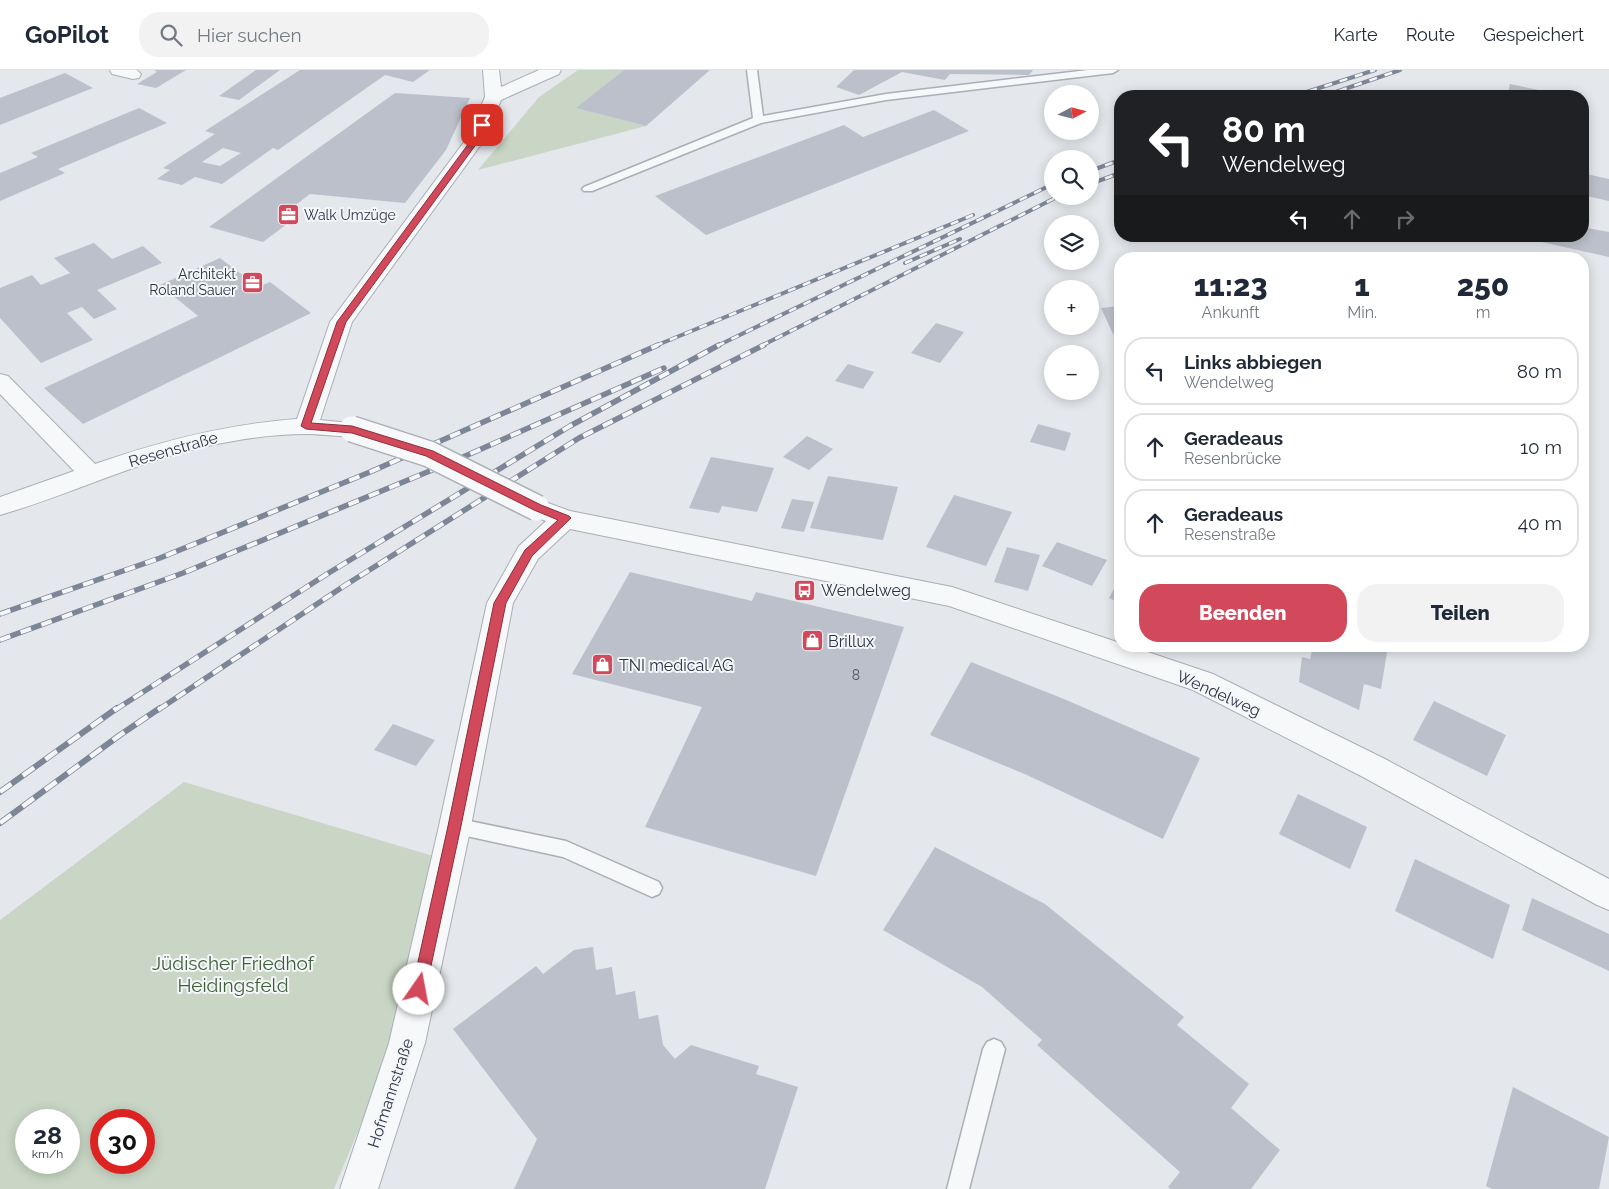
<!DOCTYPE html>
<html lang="de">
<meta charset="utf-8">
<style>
:root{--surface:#fff;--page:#f2f2f3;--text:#1f2937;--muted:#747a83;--line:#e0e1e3;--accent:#d1495b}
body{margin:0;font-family:Raleway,sans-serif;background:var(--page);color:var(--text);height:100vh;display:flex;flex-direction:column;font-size:19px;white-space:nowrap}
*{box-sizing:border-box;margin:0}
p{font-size:16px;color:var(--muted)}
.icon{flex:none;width:28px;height:28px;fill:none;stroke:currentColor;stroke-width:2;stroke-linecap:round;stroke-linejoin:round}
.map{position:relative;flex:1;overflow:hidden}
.drawer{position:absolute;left:1114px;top:182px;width:475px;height:400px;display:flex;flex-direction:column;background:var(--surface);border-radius:20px;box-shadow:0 2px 12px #0003}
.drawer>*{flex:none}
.hud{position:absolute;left:1114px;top:20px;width:475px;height:152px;border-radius:20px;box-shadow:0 2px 12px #0003;background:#202124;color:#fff;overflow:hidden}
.needle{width:32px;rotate:83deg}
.fabs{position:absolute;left:1044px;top:15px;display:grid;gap:10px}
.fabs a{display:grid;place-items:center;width:55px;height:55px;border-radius:50%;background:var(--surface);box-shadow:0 2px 12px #0003;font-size:25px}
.speed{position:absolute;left:15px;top:1039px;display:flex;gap:10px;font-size:25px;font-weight:700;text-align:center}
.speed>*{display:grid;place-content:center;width:65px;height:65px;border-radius:50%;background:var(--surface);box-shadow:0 2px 12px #0003;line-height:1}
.speed small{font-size:12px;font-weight:400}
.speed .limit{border:8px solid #d22;background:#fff;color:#111}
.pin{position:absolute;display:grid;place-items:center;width:42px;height:42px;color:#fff;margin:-21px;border-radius:10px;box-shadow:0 2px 8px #0006}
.me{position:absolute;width:55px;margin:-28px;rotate:12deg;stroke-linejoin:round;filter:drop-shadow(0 0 4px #0008)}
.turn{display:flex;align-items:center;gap:18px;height:105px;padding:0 25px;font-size:22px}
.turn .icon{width:65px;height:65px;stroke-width:2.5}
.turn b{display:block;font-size:35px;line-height:42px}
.lanes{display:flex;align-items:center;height:48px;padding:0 25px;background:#0003;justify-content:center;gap:25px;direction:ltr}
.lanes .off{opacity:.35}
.eta{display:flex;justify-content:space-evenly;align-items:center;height:85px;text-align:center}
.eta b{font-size:30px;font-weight:800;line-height:35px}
.cta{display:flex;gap:10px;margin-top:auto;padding:10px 25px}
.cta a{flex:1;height:58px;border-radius:20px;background:var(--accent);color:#fff;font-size:20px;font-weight:800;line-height:58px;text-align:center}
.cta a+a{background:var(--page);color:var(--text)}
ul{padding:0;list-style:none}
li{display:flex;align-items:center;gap:15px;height:68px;margin:0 10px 8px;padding:0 15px;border:2px solid var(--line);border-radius:20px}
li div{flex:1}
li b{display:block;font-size:19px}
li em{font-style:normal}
header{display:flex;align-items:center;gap:30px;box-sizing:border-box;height:70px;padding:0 25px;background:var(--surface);border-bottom:1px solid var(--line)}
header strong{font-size:24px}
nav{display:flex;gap:28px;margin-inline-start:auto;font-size:18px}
.search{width:350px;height:45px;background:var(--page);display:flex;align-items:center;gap:12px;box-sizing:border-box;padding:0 18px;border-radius:20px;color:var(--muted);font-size:19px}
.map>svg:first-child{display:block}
.green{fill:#c9d6c5;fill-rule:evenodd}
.building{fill:#bbc0ca;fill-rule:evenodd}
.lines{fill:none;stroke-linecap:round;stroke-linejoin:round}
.lane-casing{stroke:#a9aeb7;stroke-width:3}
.street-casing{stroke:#a9aeb7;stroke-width:2}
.lane{fill:#f7f8fa;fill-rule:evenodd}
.street{fill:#f7f8fa;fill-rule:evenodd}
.rail-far2-casing{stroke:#7d8696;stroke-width:4}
.rail-far1-casing{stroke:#7d8696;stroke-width:5.5}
.rail-casing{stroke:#7d8696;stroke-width:6}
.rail-far2{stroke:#f4f6f9;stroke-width:2.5;stroke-dasharray:8;stroke-linecap:butt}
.rail-far1{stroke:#f4f6f9;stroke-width:4;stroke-dasharray:11;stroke-linecap:butt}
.rail{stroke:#f4f6f9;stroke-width:4.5;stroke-dasharray:14;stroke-linecap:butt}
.street-bridge-casing{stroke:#a9aeb7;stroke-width:28;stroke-linecap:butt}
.street-bridge{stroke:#f7f8fa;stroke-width:25}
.route{fill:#d1495b;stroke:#882f3b}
.labels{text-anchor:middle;stroke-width:4;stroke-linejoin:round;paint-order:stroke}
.far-poi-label{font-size:14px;fill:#2b3445;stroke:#f4f6f9;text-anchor:start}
.number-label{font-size:14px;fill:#4f5766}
.street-label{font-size:16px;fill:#2b3445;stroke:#f4f6f9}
.poi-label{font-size:16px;fill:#2b3445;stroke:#f4f6f9;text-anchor:start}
.near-park-label{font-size:19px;fill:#3f6138;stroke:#f4f6f9}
</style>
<header>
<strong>GoPilot</strong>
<div class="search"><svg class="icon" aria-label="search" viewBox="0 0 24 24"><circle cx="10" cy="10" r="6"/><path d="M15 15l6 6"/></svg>Hier suchen</div>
<nav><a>Karte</a><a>Route</a><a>Gespeichert</a></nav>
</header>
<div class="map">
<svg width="1609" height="1119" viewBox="0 0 1609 1119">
<rect width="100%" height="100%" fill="#e4e7ec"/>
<path class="green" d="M578 0H624L577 38 646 56 478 100 539 27Z
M184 712 440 788 394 974 334 1119H0V850ZM26 1050H69V1092H26ZM101 1050H144V1092H101Z"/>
<path class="building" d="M154 0H186L156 18 137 14 157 2Z
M256 0H280L239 30 219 26Z
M300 0H430L413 12 385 5 278 80 273 78 222 114 195 107 182 115 157 109 170 100 163 98 215 64 205 61ZM223 78 241 83 220 96 202 92Z
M624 0H710L646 56 576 38Z
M854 0H1033L1029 5 950 4 945 10 902 2 859 25 836 17Z
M65 3 93 18 0 55V28Z
M1510 14 1548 22V26H1507Z
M395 23 470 28 446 80 405 133 310 124 289 140 292 141 282 149 291 151 263 172 209 157Z
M139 38 167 53 58 99 65 103 0 131V103L38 87 31 83Z
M934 40 969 61 706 165 655 126 844 55 863 67Z
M1582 103 1609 109V131L1582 125Z
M1582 157 1609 162V187L1520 167 1582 166Z
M94 173 112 189 143 176 162 193 97 220 117 239 94 249 82 237 67 243 93 270 41 293 0 248V218L32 205 41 215 70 203 54 188Z
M220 188 258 217 270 212 311 243 83 354 44 318 198 246 160 215Z
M1120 236V264H1113L1101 238Z
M936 253 964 262 940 293 911 283Z
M848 294 874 302 863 319 835 311Z
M1038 354 1071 363 1065 381 1030 372Z
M807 366 833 379 809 400 783 387Z
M711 387 774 398 757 442 722 436 719 443 689 438Z
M828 406 898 417 883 470 810 458Z
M954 425 1012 442 986 496 926 477Z
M792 429 814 432 804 462 781 458Z
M1057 472 1107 490 1092 516 1042 496Z
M1007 477 1040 485 1028 521 994 512Z
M630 502 752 531 756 522 904 557 816 806 645 757 702 637 572 604Z
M1120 508V533L1109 528Z
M1313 576H1388L1381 619 1364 614 1359 640 1299 612 1302 587 1310 589Z
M971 592 1064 629 1200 688 1163 769 1027 705 930 665Z
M1434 631 1506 665 1487 706 1413 670Z
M393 654 435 670 416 696 374 680Z
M1298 724 1367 757 1350 799 1279 764Z
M935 777 1045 834 1184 947 1177 955 1249 1014 1231 1038 1280 1080 1251 1119H1170L1168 1117 1180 1102 1037 975 1042 970 982 917 883 860Z
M1415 789 1510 835 1493 889 1395 841Z
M1532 828 1609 864V901L1522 860Z
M593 877 596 900 612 897 616 925 635 921 639 949 658 945 663 975 675 989 691 975 759 996 756 1004 798 1017 765 1119H514L537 1069 453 959 536 896 543 904 574 880Z
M1513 1017 1609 1067 1599 1119H1492L1486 1116Z"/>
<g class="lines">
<defs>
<path id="lane" d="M747 0H757L763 46 886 24 1088 0H1118L1113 3 886 30 761 53 592 121H584L582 119 584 117 753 48Z
M455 748 566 771 659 812 662 818 659 824 652 827 563 787 448 762 446 756 448 750Z
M994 969 1001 972 1005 979 969 1119H947L983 979 987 972Z"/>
<path id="street" d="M110 0H137L141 4 139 8 133 9 112 4Z
M483 0H499L501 17 539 0H561L559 4 501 30 485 69 352 252 320 350 360 354 364 359 360 364C343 369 325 364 307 364 277 364 246 368 217 374 142 389 73 424 0 445V427L74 401 0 324V304L8 306 95 394C161 371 227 354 297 349L330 252 467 68 485 27Z
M537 429 570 441 952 517 1120 573V576H1130L1213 604 1385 689 1609 809V840L1597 835 1363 707 1193 620 949 536 570 459 538 489 513 533 471 756 425 973 378 1119H340L389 973 439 756 487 533 519 476 546 451 528 444 524 438 528 432Z"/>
</defs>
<use href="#lane" class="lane-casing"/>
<use href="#street" class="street-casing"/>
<use href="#lane" class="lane"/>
<use href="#street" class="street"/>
<defs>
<path id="rail-far2" d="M1294 26 1375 0
M1324 26 1400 0
M1090 101 1120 90
M1090 114 1120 103
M905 193 960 169
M655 276 973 145
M717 276 1051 115
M761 276 1059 126"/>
<path id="rail-far1" d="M0 544 160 488 370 402 658 275
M0 570 183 503 454 391 664 298
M115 640 327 504 570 356 719 275
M158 640 344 516 579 368 764 275"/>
<path id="rail" d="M0 722 117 638
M0 753 120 665 160 638"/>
</defs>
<use href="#rail-far2" class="rail-far2-casing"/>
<use href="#rail-far1" class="rail-far1-casing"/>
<use href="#rail" class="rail-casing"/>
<use href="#rail-far2" class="rail-far2"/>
<use href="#rail-far1" class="rail-far1"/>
<use href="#rail" class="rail"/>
<defs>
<path id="street-bridge" d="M352 359 429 384 537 438"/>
</defs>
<use href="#street-bridge" class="street-bridge-casing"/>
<use href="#street-bridge" class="street-bridge"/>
</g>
<path class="route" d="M479 54 485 55 480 69 346 252 311 353 352 356 433 381 541 435 569 446 571 448 532 486 506 533 461 756 426 919 424 924 419 926 414 924 412 919 448 756 494 533 525 480 558 450 534 440 426 386 352 363 306 359 301 356 337 252 472 69Z"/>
<defs>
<symbol id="office-square" viewBox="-11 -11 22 22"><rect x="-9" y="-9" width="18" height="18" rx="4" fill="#d1495b" stroke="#f4f6f9"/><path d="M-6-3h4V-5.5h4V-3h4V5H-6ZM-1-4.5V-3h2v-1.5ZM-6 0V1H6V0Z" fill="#fff"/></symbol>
<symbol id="bus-square" viewBox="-11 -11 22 22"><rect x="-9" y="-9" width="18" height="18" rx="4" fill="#d1495b" stroke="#f4f6f9"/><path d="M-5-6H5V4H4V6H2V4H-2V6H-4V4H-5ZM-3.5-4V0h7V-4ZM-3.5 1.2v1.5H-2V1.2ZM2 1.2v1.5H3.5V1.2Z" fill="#fff"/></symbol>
<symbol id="shop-square" viewBox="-11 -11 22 22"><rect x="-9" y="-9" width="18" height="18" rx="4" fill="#d1495b" stroke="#f4f6f9"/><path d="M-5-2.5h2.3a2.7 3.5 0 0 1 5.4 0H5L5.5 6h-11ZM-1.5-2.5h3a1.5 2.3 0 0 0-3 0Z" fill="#fff"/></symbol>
</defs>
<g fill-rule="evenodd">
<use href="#office-square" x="276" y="132" width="25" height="25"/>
<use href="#office-square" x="240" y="200" width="25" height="25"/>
<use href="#bus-square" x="792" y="508" width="25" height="25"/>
<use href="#shop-square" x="800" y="558" width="25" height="25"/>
<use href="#shop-square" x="590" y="582" width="25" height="25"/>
</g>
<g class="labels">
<g class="far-poi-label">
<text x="304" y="150">Walk Umzüge</text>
<text x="236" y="209" text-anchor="end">Architekt<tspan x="236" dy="16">Roland Sauer</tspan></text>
</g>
<g class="number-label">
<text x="856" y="610">8</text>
</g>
<g class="street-label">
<text transform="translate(173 379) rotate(-16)" y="6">Resenstraße</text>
<text transform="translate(1219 623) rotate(24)" y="6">Wendelweg</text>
<text transform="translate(390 1023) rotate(-72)" y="6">Hofmannstraße</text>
</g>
<g class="poi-label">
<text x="821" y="526">Wendelweg</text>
<text x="828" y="577">Brillux</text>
<text x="619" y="601">TNI medical AG</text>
</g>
<g class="near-park-label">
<text x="233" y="900">Jüdischer Friedhof<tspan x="233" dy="22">Heidingsfeld</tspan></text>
</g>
</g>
</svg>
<div class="fabs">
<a><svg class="needle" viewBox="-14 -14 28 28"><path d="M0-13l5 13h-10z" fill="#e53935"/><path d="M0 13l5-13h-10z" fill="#747a83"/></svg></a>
<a><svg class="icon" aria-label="search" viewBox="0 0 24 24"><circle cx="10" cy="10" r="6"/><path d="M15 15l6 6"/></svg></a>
<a><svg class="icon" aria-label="layers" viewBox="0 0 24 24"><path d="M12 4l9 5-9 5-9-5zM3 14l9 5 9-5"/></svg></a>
<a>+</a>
<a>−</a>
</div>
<div class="speed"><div>28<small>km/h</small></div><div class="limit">30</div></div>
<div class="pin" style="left:482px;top:55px;background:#d93025"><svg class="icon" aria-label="arrive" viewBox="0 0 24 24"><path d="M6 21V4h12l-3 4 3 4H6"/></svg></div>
<svg class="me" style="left:419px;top:919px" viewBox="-20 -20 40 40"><circle r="19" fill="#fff"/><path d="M0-13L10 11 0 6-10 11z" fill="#d1495b"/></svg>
<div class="hud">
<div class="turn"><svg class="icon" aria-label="left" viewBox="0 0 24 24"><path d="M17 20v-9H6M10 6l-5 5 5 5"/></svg><div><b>80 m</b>Wendelweg</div></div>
<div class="lanes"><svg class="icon" aria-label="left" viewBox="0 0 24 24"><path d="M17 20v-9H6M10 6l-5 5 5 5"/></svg><svg class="icon off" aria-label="ahead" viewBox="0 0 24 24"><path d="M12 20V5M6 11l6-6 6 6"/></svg><svg class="icon off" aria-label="right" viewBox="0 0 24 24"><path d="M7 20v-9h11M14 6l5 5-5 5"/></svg></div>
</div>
<section class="drawer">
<div class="eta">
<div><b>11:23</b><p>Ankunft</p></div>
<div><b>1</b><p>Min.</p></div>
<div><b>250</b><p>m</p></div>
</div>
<ul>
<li><svg class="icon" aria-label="left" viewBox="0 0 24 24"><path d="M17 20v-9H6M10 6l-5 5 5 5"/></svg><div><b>Links abbiegen</b><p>Wendelweg</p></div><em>80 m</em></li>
<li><svg class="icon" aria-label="ahead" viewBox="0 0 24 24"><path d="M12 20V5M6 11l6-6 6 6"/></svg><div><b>Geradeaus</b><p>Resenbrücke</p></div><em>10 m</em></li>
<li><svg class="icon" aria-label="ahead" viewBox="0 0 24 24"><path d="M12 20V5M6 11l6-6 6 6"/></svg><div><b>Geradeaus</b><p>Resenstraße</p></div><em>40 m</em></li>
</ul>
<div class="cta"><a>Beenden</a><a>Teilen</a></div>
</section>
</div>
